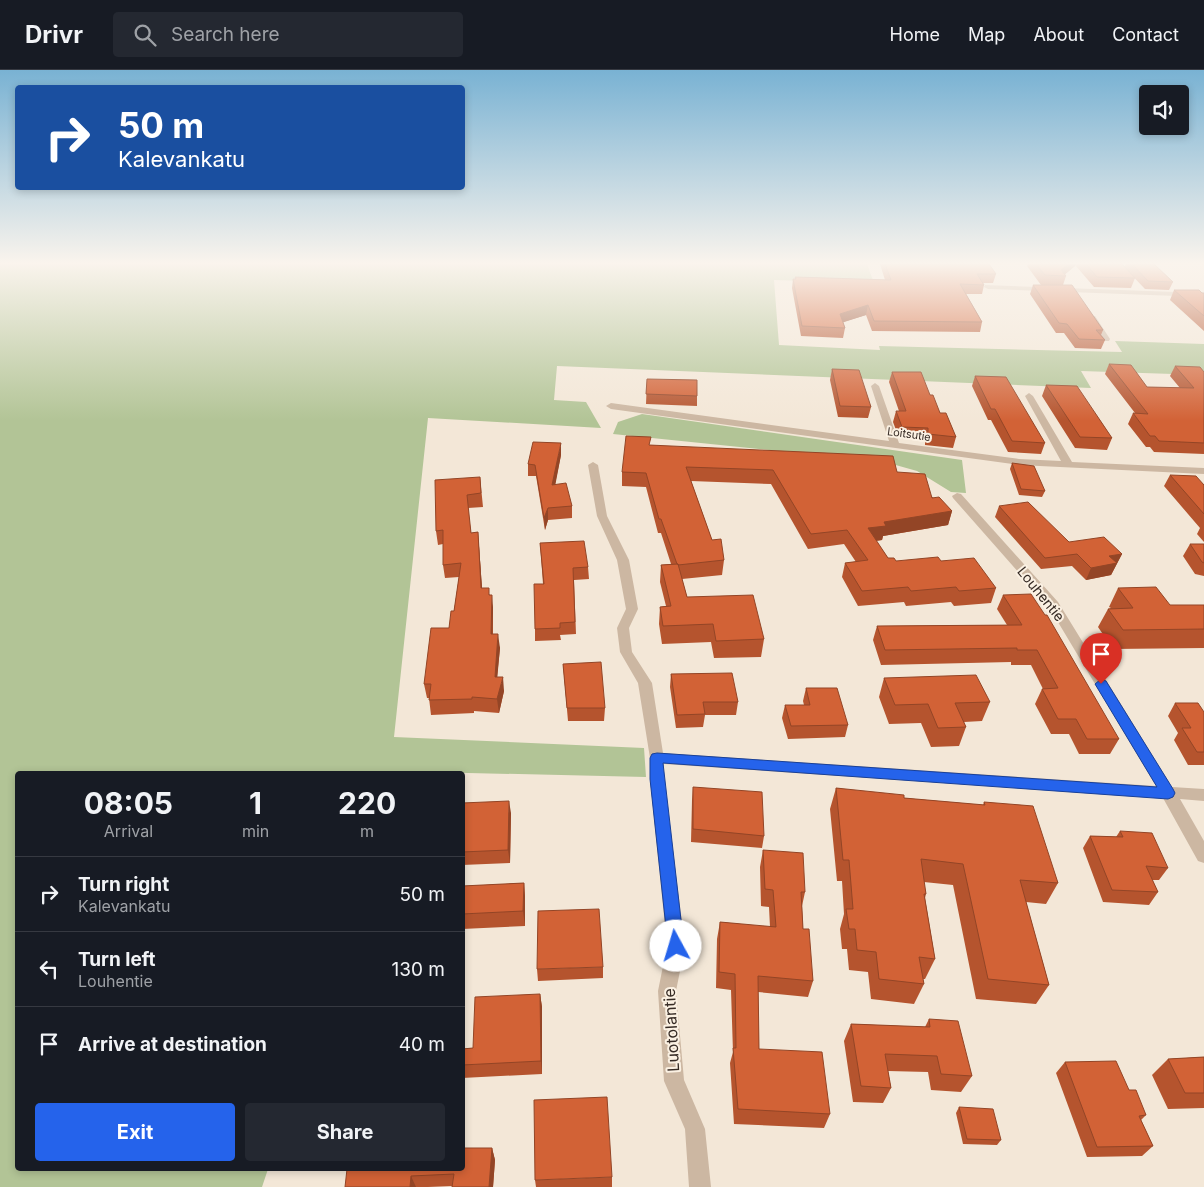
<!DOCTYPE html>
<style>
:root{--surface:#171b24;--page:#242831;--text:#f1f3f6;--muted:#9ea1a6;--line:#363941;--accent:#2563eb}
body{margin:0;font-family:Inter,sans-serif;background:var(--page);color:var(--text);height:100vh;display:flex;flex-direction:column;font-size:19px;white-space:nowrap}
*{box-sizing:border-box;margin:0}
p{font-size:16px;color:var(--muted)}
.icon{flex:none;width:28px;height:28px;fill:none;stroke:currentColor;stroke-width:2;stroke-linecap:round;stroke-linejoin:round}
.map{position:relative;flex:1;overflow:hidden}
.drawer{position:absolute;left:15px;top:701px;width:450px;height:400px;display:flex;flex-direction:column;background:var(--surface);border-radius:5px;box-shadow:0 2px 8px #0003}
.drawer>*{flex:none}
.hud{position:absolute;left:15px;top:15px;width:450px;height:105px;border-radius:5px;box-shadow:0 2px 8px #0003;background:#1a4fa0;color:#fff;overflow:hidden}
.controls{position:absolute;left:1139px;top:15px;display:grid;gap:10px}
.controls a{display:grid;place-items:center;width:50px;height:50px;border-radius:5px;background:var(--surface);box-shadow:0 2px 8px #0003;font-size:25px}
.pin{position:absolute;display:grid;place-items:center;width:42px;height:42px;color:#fff;margin:-51px -21px;border-radius:50% 50% 50% 0;rotate:-45deg;box-shadow:0 0 5px #0007}
.pin .icon{rotate:45deg}
.me{position:absolute;width:55px;margin:-28px;rotate:354deg;stroke-linejoin:round;filter:drop-shadow(0 0 4px #0008)}
.turn{display:flex;align-items:center;gap:18px;height:105px;padding:0 20px;font-size:22px}
.turn .icon{width:65px;height:65px;stroke-width:2.5}
.turn b{display:block;font-size:35px;line-height:42px}
.eta{display:flex;justify-content:space-evenly;align-items:center;height:85px;text-align:center}
.eta b{font-size:30px;font-weight:700;line-height:35px}
.button{display:flex;gap:10px;margin-top:auto;padding:10px 20px}
.button a{flex:1;height:58px;border-radius:5px;background:var(--accent);color:#fff;font-size:20px;font-weight:700;line-height:58px;text-align:center}
.button a+a{background:var(--page);color:var(--text)}
ul{padding:0;list-style:none}
li{display:flex;align-items:center;gap:15px;height:75px;padding:0 20px;border-top:1px solid var(--line)}
li div{flex:1}
li b{display:block;font-size:19px}
li em{font-style:normal}
header{display:flex;align-items:center;gap:30px;box-sizing:border-box;height:70px;padding:0 25px;background:var(--surface);border-bottom:1px solid var(--line)}
header strong{font-size:24px}
nav{display:flex;gap:28px;margin-inline-start:auto;font-size:18px}
.search{width:350px;height:45px;background:var(--page);display:flex;align-items:center;gap:12px;box-sizing:border-box;padding:0 18px;border-radius:5px;color:var(--muted);font-size:19px}
.map>svg:first-child{display:block}
.green{fill:#b2c496}
.lines{fill:none;stroke-linecap:round;stroke-linejoin:round}
.minor{fill:#ccb7a2;fill-rule:evenodd}
.wall{fill:#b5542e}
.shaded-wall{fill:#934526}
.building{fill:#d26236;stroke:#934526}
.route{fill:#2563eb;stroke:#184099}
.labels{text-anchor:middle;stroke-width:4;stroke-linejoin:round;paint-order:stroke}
.far-street-label{font-size:11px;fill:#362b25;stroke:#fbf1e3}
.street-label{font-size:14px;fill:#362b25;stroke:#fbf1e3}
.near-street-label{font-size:16px;fill:#362b25;stroke:#fbf1e3}
</style>
<header>
<strong>Drivr</strong>
<div class="search"><svg class="icon" aria-label="search" viewBox="0 0 24 24"><circle cx="10" cy="10" r="6"/><path d="M15 15l6 6"/></svg>Search here</div>
<nav><a>Home</a><a>Map</a><a>About</a><a>Contact</a></nav>
</header>
<div class="map">
<svg width="1204" height="1117" viewBox="0 0 1204 1117">
<rect width="100%" height="100%" fill="#f3e7d7"/>
<path class="green" d="M0 194H867L874 213 774 210 779 275 880 280 879 276 1122 282 1115 271 1204 274V305L1081 301 1091 318 557 296 554 330 586 332 601 358 428 348 394 667 644 678 646 707 384 701 383 704H18V1099H268L262 1117H0Z
M642 344 962 390 966 423 951 422 917 401 885 392 613 364 618 352Z"/>
<g class="lines">
<path class="minor" d="M985 215 1204 223V227L988 219 984 217Z
M1089 246H1095L1110 269 1109 271H1103L1088 248Z
M875 313 879 316 899 373 1019 389 1061 391 1025 326 1029 323 1033 326 1072 392 1204 398V404L1019 395 611 339 606 336 611 333 889 371 871 316Z
M593 392 598 395 607 446 629 490 638 539 629 558 632 582 652 613 663 683 1156 716 1049 537 953 428 952 426 957 423 961 424 1058 532 1172 717 1204 719V731L1180 729 1204 771V793L1198 791 1163 728 664 694V709L685 876 676 921 684 1010 705 1059 711 1117H689L685 1059 664 1011 658 921 667 876 650 709V688L638 613 620 582 617 558 626 539 617 490 597 446 588 395Z"/>
</g>
<path class="wall" d="M880 194H989L996 204 993 213H983L984 215 982 224H966L982 252 980 262 872 261 866 245 843 252 845 258 843 268 801 266 792 218 793 209H795V207L885 210Z
M1028 194H1076L1075 196 1065 204 1066 206 1063 215 1103 260 1101 265 1105 270 1101 279 1075 278 1064 263H1056L1030 224 1033 215H1041L1027 196Z
M1077 194H1122L1135 208 1131 218 1094 217 1076 196Z
M1126 194H1154L1173 212 1169 220 1145 219 1124 197Z
M1174 220 1204 223V261L1170 230Z
M1109 294 1147 317 1180 318 1170 306 1175 296 1204 302V384L1154 382 1150 377H1146L1128 354 1133 343H1135L1105 304Z
M832 299 871 337 868 348 838 347 830 310Z
M892 302 930 325 940 343 956 367 953 378 925 375V369L899 368 893 352 896 341H899L889 312Z
M975 306 1045 373 1041 384 1008 382 991 350H988L972 316Z
M647 309 697 326V336L646 334Z
M1046 315 1112 368 1107 380 1075 378 1042 326Z
M650 375 897 402 952 441 948 455 883 466 882 470 876 471 888 488 896 491H941L996 518 991 533 954 536 951 532 906 536 904 532 858 536 842 507 845 493 856 492 844 474 808 479 771 414 691 411 712 470 724 490 722 505 682 509 687 527 764 569 761 587 714 588 711 572 662 574 659 554 660 537 666 536 660 512 661 495 671 494 661 463H658L646 417 622 416V402Z
M561 385 555 414 572 436V448L548 450 545 460 536 406H528V394Z
M1012 393 1045 421 1042 427 1019 425 1010 399Z
M1170 405 1204 415V472L1197 464 1200 458 1164 416Z
M480 407 483 437 468 438 471 463 478 462 482 518 490 525 493 538V564L500 578 497 607 504 621 499 643 474 641V643L431 645 429 628H427L424 614 449 558 454 541 459 507 445 508 443 495V474L438 475 436 461Z
M999 436 1069 472 1122 484 1111 505 1086 510 1072 496 1041 499 995 447Z
M540 473 588 497 589 509 574 510 576 564 560 565 561 570 535 571V559L543 514Z
M1190 474H1204V506L1195 504 1183 486Z
M1118 518 1170 535H1204V578L1113 579 1098 557 1108 539 1111 538 1109 537Z
M1003 525 1119 669 1110 684H1079L1069 664H1051L1035 634 1042 619H1043L1031 595H1011V592L881 595 873 570 877 556 1007 555 997 539Z
M563 594 605 638 604 651H568Z
M671 604 738 632 736 645H705L703 657 676 658 670 617Z
M884 608 990 632 982 651 964 652 966 657 959 676 931 677 921 653 889 654 879 627Z
M806 618 848 655 845 667 788 669 782 648 785 635H804L803 631Z
M1175 633 1204 642V695H1188L1174 670 1178 663 1168 646Z
M693 717 764 766 762 778 691 772 692 730Z
M836 718 904 728 983 735 984 732 1058 813 1046 834 1026 832 1049 915 1036 934 976 929 953 815 924 812 926 824 925 828 935 889 925 909H923L924 914 914 934 871 929 868 902 849 900 847 879H842L840 859 844 844 842 811H837L830 739Z
M462 733 511 743 510 793 462 795Z
M1120 761 1168 798 1159 810H1152L1158 822 1149 835 1103 832 1083 778 1090 766 1116 767Z
M763 780 805 822 802 836 803 859 813 911 808 927 758 922 759 979 830 1044 824 1058 734 1054 730 993 733 982 731 920 716 918 717 869 720 852 770 857 769 837 761 836 760 797Z
M462 795 465 810V816L524 813 525 827V856L462 859Z
M603 897V908L538 911 537 899Z
M540 924 542 937V1004L462 1008V979L473 978Z
M929 949 972 1006 961 1022 931 1020 928 1002 888 1001 891 1018 883 1033 853 1032 844 971 851 954 925 957Z
M1204 987V1038L1168 1039 1152 1005 1168 989Z
M1065 992 1129 1020 1146 1045 1141 1050 1153 1076 1142 1086 1087 1087 1056 1003Z
M959 1037 1001 1070 997 1075 963 1074 956 1043Z
M492 1078 495 1090 493 1117H452L453 1116 428 1117H345Z
M612 1107V1117H536L535 1110Z"/>
<path class="shaded-wall" d="M1069 194H1076L1075 196 1063 206 1061 200Z
M868 235 866 245 838 254 840 244Z
M561 373V385L553 427 552 415Z
M548 438V450L545 460 544 448Z
M952 441 948 455 883 466 882 470 864 472 868 458 884 452Z
M478 462 483 532 481 518Z
M1122 484 1111 505 1086 510 1091 498 1109 486Z
M492 525 493 538 492 578 491 564Z
M498 564 500 578 496 621 495 607Z
M503 607 504 621 499 643 497 629Z
M509 731 511 743 510 793 508 780Z
M463 795 465 810 464 830 462 822Z
M524 813 525 827V856L523 841Z
M540 924 542 937V1004L541 991Z
M492 1078 495 1090 493 1117H489Z
M411 1106 416 1117H410Z"/>
<path class="building" d="M885 194H989L996 204H977L984 215 960 214 982 252 874 251 868 235 840 244 845 258 802 256 793 209H796L795 207 891 210Z
M1036 194H1069L1061 200 1066 206 1045 205Z
M1086 194H1122L1135 208 1097 207Z
M1132 194H1154L1173 212 1148 211Z
M1033 215H1072L1103 260H1096L1105 270 1079 269 1067 254 1059 253Z
M1174 220H1199L1202 223H1204V246Z
M1109 294 1131 295 1147 317 1194 318 1175 296 1200 297 1204 302V373L1159 371 1155 366H1150L1133 343 1148 344Z
M832 299 859 300 871 337 840 336Z
M892 302H921L930 325H933L940 343H946L956 367 928 364V358L902 357 896 341H906Z
M975 306 1006 307 1045 373 1012 371 995 339H991Z
M647 309 697 310V326L646 324Z
M1046 315 1077 316 1112 368 1080 367Z
M626 366 651 367 649 375 893 386 897 402 925 404 932 428 939 427 952 441 884 452 886 456 868 458 888 488H894L896 491 938 487 941 491 974 488 996 518 959 521 956 517 911 521 908 517 862 521 845 493 868 490 847 460 811 464 773 400 686 397 712 470 721 469 724 490 678 495V494H677L661 449H659L646 403 622 402Z
M533 372 561 373 552 415 566 413 572 436 548 438 544 448 535 395 528 394Z
M1012 393 1034 396 1045 421 1021 419Z
M1170 405 1196 406 1204 415V444Z
M480 407 481 423 467 425 471 463 478 462 481 518H489V525H492L491 564H498L495 607H503L497 629 472 627V629L429 630 431 614H424L431 558H449L451 541H454L461 493 443 495V460L436 461 435 410Z
M1028 432 1069 472 1104 467 1122 484 1109 486 1117 493 1091 498 1077 484 1045 488 999 436Z
M584 471 588 497 573 498 575 552 560 553V558L535 559 534 514H544L540 473Z
M1190 474H1204V493L1202 492Z
M678 494 687 527 753 525 764 569 716 571 713 554 663 556 660 537 671 536 661 495Z
M1156 517 1170 535H1204V559L1123 560 1108 539 1133 538 1118 518Z
M1031 524 1045 545H1047L1119 669H1087L1076 649H1058L1042 619 1058 618 1037 580H1017V578L885 580 877 556 1022 555 1003 525Z
M601 592 605 638H567L563 594Z
M732 603 738 632H703L705 644 677 645 671 604Z
M976 605 990 632 955 633 966 657 938 658 928 634 895 635 884 608Z
M806 618H837L848 655 791 656 785 635H810Z
M1175 633H1198L1204 642V682H1197L1182 658H1191Z
M693 717 762 722 764 766 693 759Z
M836 718 904 725V728L985 735 984 732 1033 736 1058 813 1020 810 1049 915 988 909 963 794 921 789 926 824H924L935 889 919 887 924 914 879 909 876 882 857 880 855 859H849L846 839H853L849 790H843Z
M509 731 508 780 462 782V733Z
M1120 761 1152 763 1168 798 1146 796 1158 822 1112 820 1090 766 1123 767Z
M763 780 803 783 805 822H801L803 859H809L813 911 758 906 759 979 822 982 830 1044 738 1039 733 978H736L735 904 719 902 720 852 776 857 773 820 765 819Z
M524 813 523 841 462 844V816Z
M599 839 603 897 537 899 538 841Z
M540 924 541 991 462 995V979L473 978 475 927Z
M929 949 958 951 972 1006 941 1004 937 986 885 984 891 1018 861 1016 851 954 930 957Z
M1204 987V1023H1185L1168 989Z
M1116 991 1129 1020H1136L1146 1045 1139 1046 1153 1076 1097 1077 1065 992Z
M607 1027 612 1107 535 1110 534 1030Z
M959 1037 993 1039 1001 1070 967 1069Z
M462 1078H492L489 1117H452L454 1104 411 1106 410 1117H345L347 1099H462Z"/>
<linearGradient id="sky" x2="0" y2="1"><stop stop-color="#79b2d3"/><stop offset="0.55" stop-color="#faf4ed"/><stop offset="1" stop-color="#faf4ed" stop-opacity="0"/></linearGradient>
<rect width="1204" height="351" fill="url(#sky)"/>
<path class="route" d="M1101 609 1106 611 1173 719 1175 723 1173 727 1168 729 663 693 684 876 681 882 676 884 670 882 668 876 650 709V688L652 684 657 683 1157 717 1095 614Z"/>
<g class="labels">
<g class="far-street-label">
<text transform="translate(909 364) rotate(8)" y="4">Loitsutie</text>
</g>
<g class="street-label">
<text transform="translate(1041 524) rotate(51)" y="5">Louhentie</text>
</g>
<g class="near-street-label">
<text transform="translate(671 960) rotate(-93)" y="6">Luotolantie</text>
</g>
</g>
</svg>
<div class="controls">
<a><svg class="icon" aria-label="sound" viewBox="0 0 24 24"><path d="M4 9h4l5-4v14l-5-4H4zM17 9q2 3 0 6"/></svg></a>
</div>
<div class="pin" style="left:1101px;top:614px;background:#d93025"><svg class="icon" aria-label="arrive" viewBox="0 0 24 24"><path d="M6 21V4h12l-3 4 3 4H6"/></svg></div>
<svg class="me" style="left:676px;top:876px" viewBox="-20 -20 40 40"><circle r="19" fill="#fff"/><path d="M0-13L10 11 0 6-10 11z" fill="#2563eb"/></svg>
<div class="hud">
<div class="turn"><svg class="icon" aria-label="right" viewBox="0 0 24 24"><path d="M7 20v-9h11M14 6l5 5-5 5"/></svg><div><b>50 m</b>Kalevankatu</div></div>
</div>
<section class="drawer">
<div class="eta">
<div><b>08:05</b><p>Arrival</p></div>
<div><b>1</b><p>min</p></div>
<div><b>220</b><p>m</p></div>
</div>
<ul>
<li><svg class="icon" aria-label="right" viewBox="0 0 24 24"><path d="M7 20v-9h11M14 6l5 5-5 5"/></svg><div><b>Turn right</b><p>Kalevankatu</p></div><em>50 m</em></li>
<li><svg class="icon" aria-label="left" viewBox="0 0 24 24"><path d="M17 20v-9H6M10 6l-5 5 5 5"/></svg><div><b>Turn left</b><p>Louhentie</p></div><em>130 m</em></li>
<li><svg class="icon" aria-label="arrive" viewBox="0 0 24 24"><path d="M6 21V4h12l-3 4 3 4H6"/></svg><div><b>Arrive at destination</b></div><em>40 m</em></li>
</ul>
<div class="button"><a>Exit</a><a>Share</a></div>
</section>
</div>
